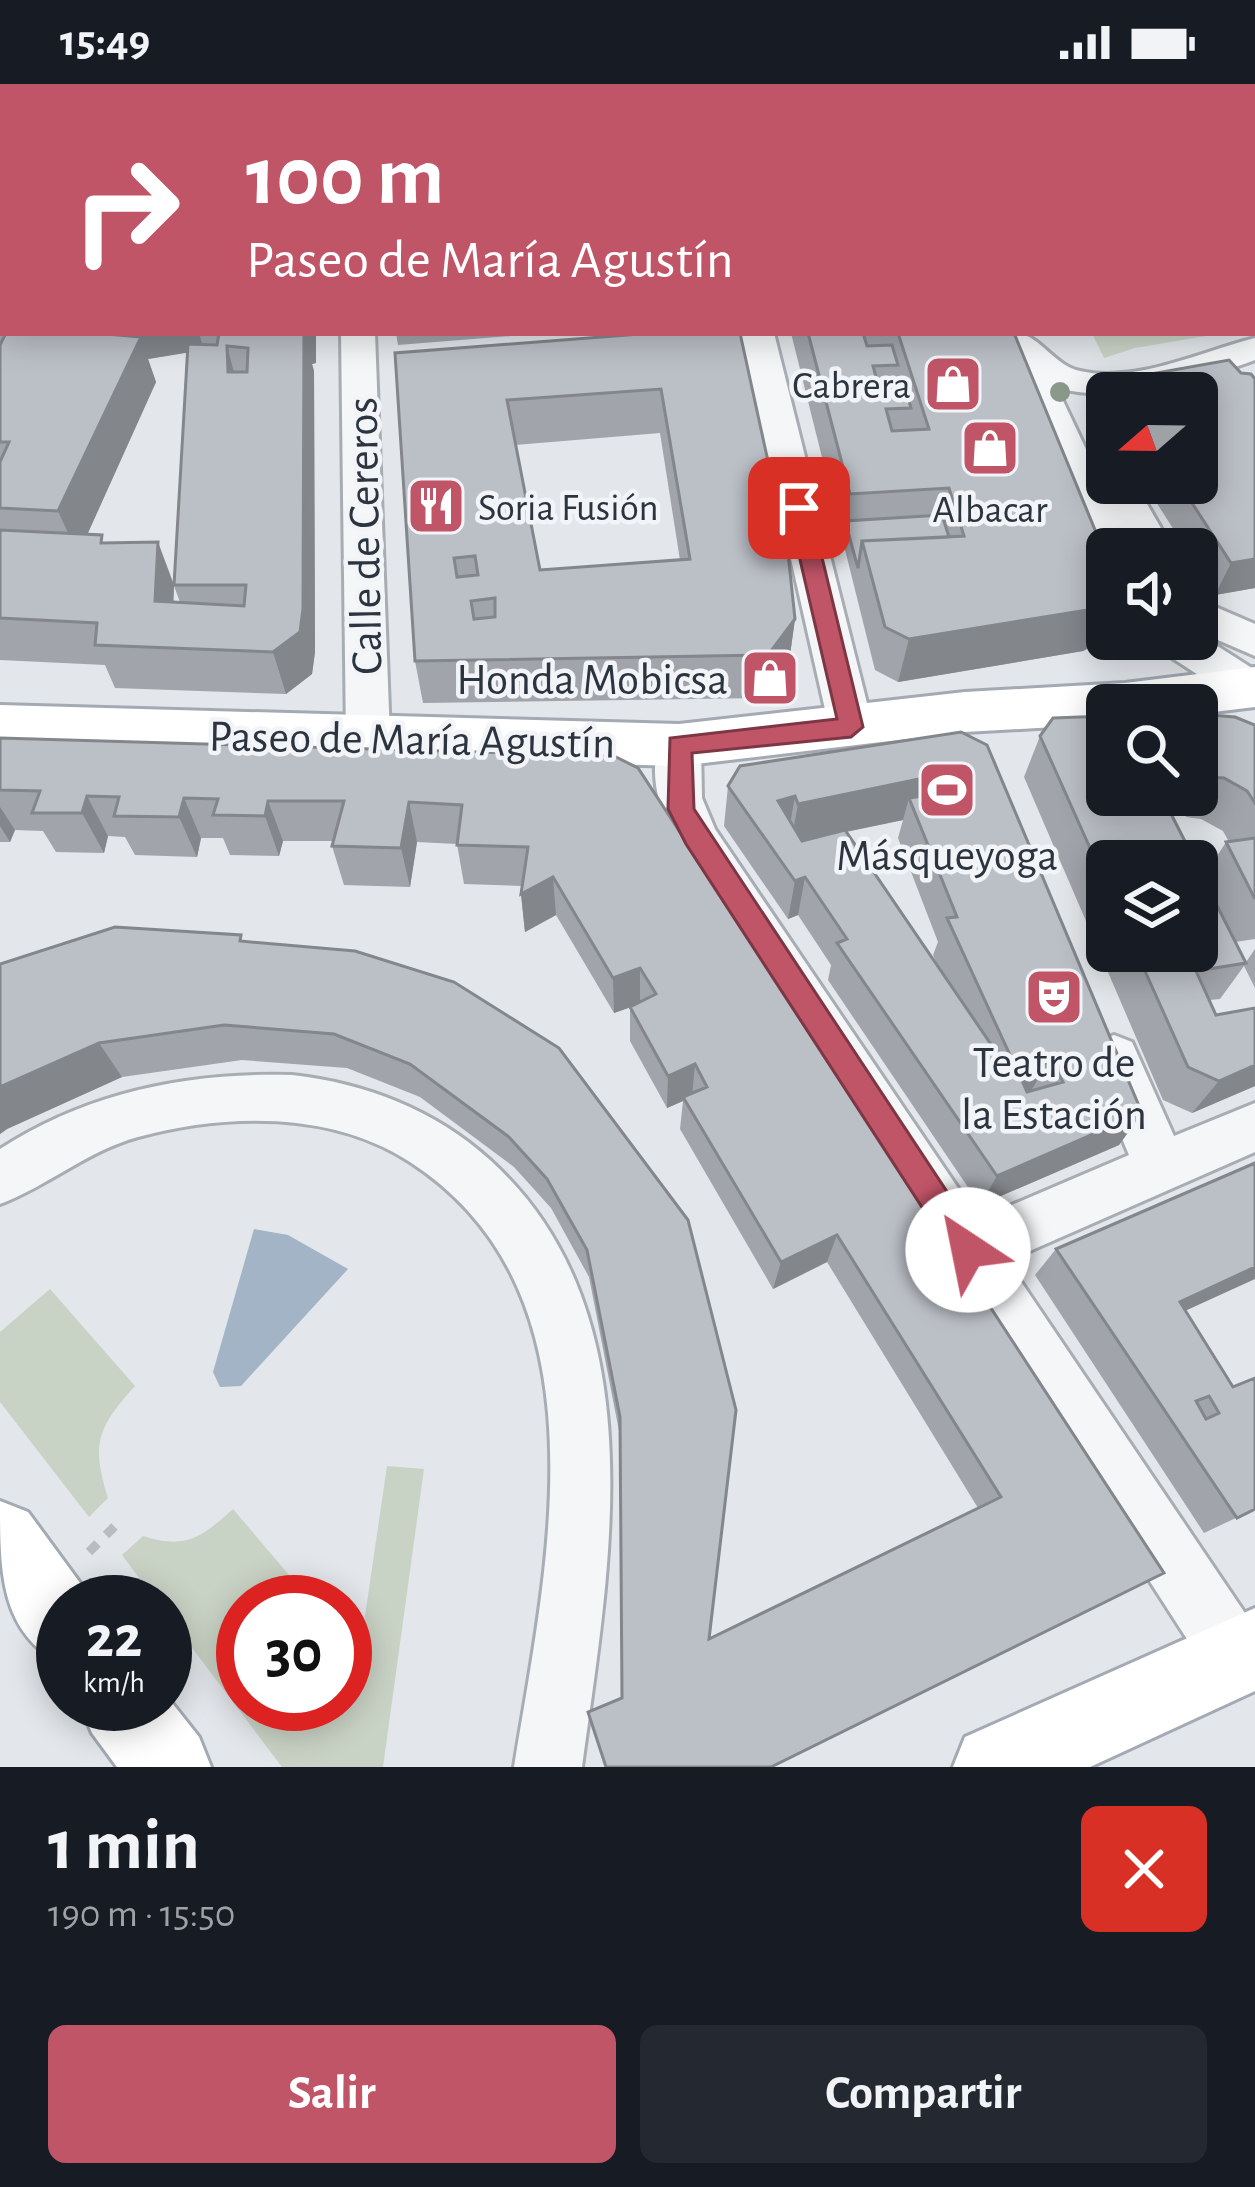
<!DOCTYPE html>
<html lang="es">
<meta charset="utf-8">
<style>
:root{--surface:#171b24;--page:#242831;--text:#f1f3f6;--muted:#9ea1a6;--accent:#c15568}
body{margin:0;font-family:"Alegreya Sans",sans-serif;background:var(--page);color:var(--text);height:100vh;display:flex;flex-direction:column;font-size:45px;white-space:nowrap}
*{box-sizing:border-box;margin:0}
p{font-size:39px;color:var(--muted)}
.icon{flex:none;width:66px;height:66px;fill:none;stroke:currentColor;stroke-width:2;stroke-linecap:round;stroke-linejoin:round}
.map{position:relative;height:1683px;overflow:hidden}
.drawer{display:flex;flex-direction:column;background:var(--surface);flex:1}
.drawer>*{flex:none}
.top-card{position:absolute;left:0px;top:0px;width:1257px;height:252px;box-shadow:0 6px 30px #0003;background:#c15568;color:#fff;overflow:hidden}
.needle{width:78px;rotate:250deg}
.controls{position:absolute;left:1086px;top:288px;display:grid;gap:24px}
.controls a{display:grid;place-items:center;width:132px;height:132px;border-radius:18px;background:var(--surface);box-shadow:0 6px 30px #0003;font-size:60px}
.speed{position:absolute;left:36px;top:1491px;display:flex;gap:24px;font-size:60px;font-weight:700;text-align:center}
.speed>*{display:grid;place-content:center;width:156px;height:156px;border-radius:50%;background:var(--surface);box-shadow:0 6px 30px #0003;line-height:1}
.speed small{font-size:30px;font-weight:400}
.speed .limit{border:18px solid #d22;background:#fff;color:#111}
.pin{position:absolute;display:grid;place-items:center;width:102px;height:102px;color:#fff;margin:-51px;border-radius:24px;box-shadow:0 6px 18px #0006}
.me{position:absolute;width:132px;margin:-66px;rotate:326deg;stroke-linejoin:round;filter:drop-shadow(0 0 9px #0008)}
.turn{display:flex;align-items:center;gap:42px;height:252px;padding:0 48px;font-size:54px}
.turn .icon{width:156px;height:156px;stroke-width:2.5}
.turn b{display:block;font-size:84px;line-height:102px}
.round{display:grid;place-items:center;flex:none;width:126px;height:126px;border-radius:18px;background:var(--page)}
.overview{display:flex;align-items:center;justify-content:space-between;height:204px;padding:0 48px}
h1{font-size:72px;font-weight:700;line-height:90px}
.action{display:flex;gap:24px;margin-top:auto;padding:24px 48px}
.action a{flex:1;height:138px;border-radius:18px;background:var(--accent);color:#fff;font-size:48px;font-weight:700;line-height:138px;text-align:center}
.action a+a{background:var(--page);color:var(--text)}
.status{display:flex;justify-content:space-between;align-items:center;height:84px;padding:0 60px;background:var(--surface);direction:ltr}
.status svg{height:33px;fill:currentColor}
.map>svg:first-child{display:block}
.green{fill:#c9d3c5}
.water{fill:#a2b4c6}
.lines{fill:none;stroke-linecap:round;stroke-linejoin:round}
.minor-casing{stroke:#a8adb4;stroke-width:6}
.major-casing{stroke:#a3aab4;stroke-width:6}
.path{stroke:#b9bcc1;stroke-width:9;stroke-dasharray:12 12;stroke-linecap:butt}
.minor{fill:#f5f6f8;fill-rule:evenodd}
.major{fill:#fff;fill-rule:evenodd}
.tree{fill:#8a998a}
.wall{fill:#a1a4aa;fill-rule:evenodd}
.shaded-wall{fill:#83868b}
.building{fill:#bbbfc6;stroke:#83868b;stroke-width:3;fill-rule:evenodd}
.route{fill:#c15568;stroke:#7d3744;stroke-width:3}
.labels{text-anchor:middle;stroke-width:9;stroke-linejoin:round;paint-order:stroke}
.far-poi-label{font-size:39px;fill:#2c3440;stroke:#f2f4f7;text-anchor:end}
.street-label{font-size:45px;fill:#2c3440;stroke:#f2f4f7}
.poi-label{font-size:45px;fill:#2c3440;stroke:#f2f4f7}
</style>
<div class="status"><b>15:49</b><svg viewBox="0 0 49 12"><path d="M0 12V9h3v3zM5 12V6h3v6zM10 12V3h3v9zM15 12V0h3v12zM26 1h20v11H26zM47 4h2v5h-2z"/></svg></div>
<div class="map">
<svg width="1255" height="1683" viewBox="0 0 1255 1683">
<rect width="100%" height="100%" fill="#e3e6ea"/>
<path class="green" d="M1092 249H1224L1135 264 1104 274Z
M50 1205 135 1302C97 1344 91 1360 108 1414L89 1433 0 1318V1248Z
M387 1382 424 1385 383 1683H282L165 1528V1518H157L122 1471 143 1452C186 1466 202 1453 233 1425L312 1518H243V1620H345V1558L359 1573Z"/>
<path class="water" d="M254 1145 288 1151 348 1185 241 1302 220 1303 213 1288Z"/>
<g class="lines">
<defs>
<path id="minor" d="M338 0H366V3H338Z
M684 0H712L713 3H685Z
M925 0H953L954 3H926Z
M1254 3H1255V21H1254Z
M1254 150H1255V170H1254Z
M341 249H375L390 654 383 666 368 671 353 666 346 654Z
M740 249H774L873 643 866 655 851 659 836 655 829 643Z
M1018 249C1041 253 1055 282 1080 287 1136 300 1202 267 1255 254V276C1195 298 1120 320 1057 304L1100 395 1107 389V399H1135L1173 465H1133L1128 456 1133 465H1107V477L1099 475 1002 259Z
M1197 515 1255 540V572L1197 547Z
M1197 549 1255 586V618L1235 615 1160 566 1154 555H1197Z
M679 644 694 649 701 661 702 714 715 745 979 1135 1129 1071 1088 974 1096 958 1114 951 1132 958 1174 1052 1255 1019V1068L1007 1177 1255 1544V1599L1237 1607 1214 1597 679 766C661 732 644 685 664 649Z
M292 991C365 999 435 1026 490 1076 659 1229 609 1484 582 1683H514C546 1485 612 1209 410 1078 332 1027 226 1029 138 1053 87 1067 48 1102 0 1120V1065C88 1008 189 988 292 991Z"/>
<path id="major" d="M1255 583V623L1197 630V621H1107V640L965 648 679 682 0 663V621L679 640 965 608 1125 599Z
M0 1417 28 1428 94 1518H63V1581C0 1549 0 1488 0 1417Z
M1255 1524V1607L1090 1683H953L965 1653Z
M165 1610 199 1653 211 1683H117L92 1649 80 1620H165Z"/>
</defs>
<use href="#minor" class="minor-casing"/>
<use href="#major" class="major-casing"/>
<path class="path" d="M89 1468 118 1439"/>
<use href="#minor" class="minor"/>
<use href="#major" class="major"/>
</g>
<circle class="tree" cx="1060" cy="308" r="10"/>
<path class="wall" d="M0 0H333V3H3V249H316V279L312 280 314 287 315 568 312 590 286 610 115 604 105 581 0 576ZM188 268 174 500 105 459 87 451 156 298 148 275ZM174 502 180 518H173Z
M372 0H487L488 3H372Z
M495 0H692V3H496Z
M709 0H885L881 3H710Z
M960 0H1062L1064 3H962Z
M396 249H547L398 261Z
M653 249 795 535 789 578 763 614 423 619 415 577 395 269ZM660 349 680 476 540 486 515 361Z
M791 249H1014L1107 475V536L1096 560 1083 567 898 598 875 586Z
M1241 289 1255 504 1215 511 1197 483V465H1186L1144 399H1197V309H1107L1111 297Z
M1107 310V342L1100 331Z
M1197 630 1255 641V855L1235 858 1246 878 1255 865V904L1244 882 1220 915 1209 916 1255 1002 1192 1029 1163 1016 1024 693 1040 652 1107 711H1197ZM1180 721 1186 733 1201 735 1223 747 1229 758H1226L1203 794 1197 867H1107V777L1167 723Z
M961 648 1142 1029 1119 1061 980 1121 828 896 831 881 798 831 788 835 724 742 728 702ZM903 736 898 754 938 858 933 871 939 884 846 748Z
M0 654 614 672 1164 1489 622 1614 620 1352 589 1193 551 1124 514 1083 420 1013 347 984 242 976 122 993 7 1045 0 1050V880L244 858 559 964 709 1555 978 1424 827 1178 773 1205 680 1045 683 1017 667 1024 630 957V923L614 929 556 831 525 848 521 810 522 802 464 800 457 760 417 758 410 803 344 801 332 762 334 757H283L279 772 230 771 223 754H201L197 773 135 771 125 753 108 752 104 769 56 768 43 747 15 746 10 758H0Z
M1056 1165 1186 1227 1255 1425 1204 1449 1035 1191Z"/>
<path class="shaded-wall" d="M95 249H199L204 266 148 275 156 298 78 471 58 427Z
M292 249H316V279L312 280 314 287 315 568 312 590 286 610 273 568Z
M227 262 239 307 228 288Z
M158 458 174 501 172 560 155 517Z
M1255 475V504L1215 511 1231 479Z
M1107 520V536L1096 560 1083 567 898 598 909 555Z
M795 535 789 578 763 614 768 571Z
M924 694 914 727 909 714 903 736 791 759 798 720Z
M87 712 108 752 104 769 82 729Z
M795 712 788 752 778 717Z
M184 714 201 754 197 773 179 733Z
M268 717 283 757 279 772 265 732Z
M409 718 417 758 410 803 401 764Z
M0 723 15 746 10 758 0 742Z
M553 793 556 831 525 848 521 810Z
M805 793 798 831 788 835 795 797Z
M640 884V920L614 929 613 894Z
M99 959 122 993 7 1045 0 1050V1003Z
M1050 974 1031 1007 998 1016 1016 983Z
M695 980 692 1013H683V1017L667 1024 668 992Z
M1255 981V1002L1192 1029 1219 997Z
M1142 1029 1119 1061 980 1121 997 1092Z
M837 1151 827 1178 773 1205 781 1178Z
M1255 1183V1195L1152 1242 1180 1218Z"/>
<path class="building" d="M0 0H319L314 3H3V31H0Z
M993 0H1062L1064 3H995Z
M1085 0H1237L1238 3H1087Z
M0 61H3V93H0Z
M0 116H3V153L0 154Z
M3 179V229H0V180Z
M6 249H95L141 253 58 427 0 424V378L9 358H0V261Z
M219 249H304L303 525 300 548 273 568 95 561 97 539 0 534V446L102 451 101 459 158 458 155 517 244 522 246 501H174L188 260 217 261ZM227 262 248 264 247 288H228Z
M653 249H740L788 469 795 535 768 571 415 577 395 269ZM661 305 690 475 540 486 507 316ZM475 472 478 491 457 493 454 474ZM495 514V533L474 535 471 517Z
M808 249H863L867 262 892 261 898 281 873 282 879 304 905 303 911 324 886 325 892 347 929 345 898 249H1014L1107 475V520L1100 524 909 555 885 543 862 457 964 452 949 404 850 410Z
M1229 276 1241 289 1251 290 1255 295V475L1231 479 1179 399H1197V309H1119L1111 297Z
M942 431 949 453 862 457 858 484 845 437Z
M1197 630 1235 633 1255 641V719L1247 707 1224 694 1209 693 1202 680 1197 681Z
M1107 632V711H1146L1151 720 1165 718 1195 777H1107V802L1040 652 1053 634Z
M961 648 987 661 1142 1029 997 1092 837 859 847 855 805 793 795 797 728 702 740 682ZM924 694 930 711 909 714 957 833 947 834 1010 971 1001 975 845 746 802 757 778 717 795 712 798 720ZM1050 974 1063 998 1027 1008 1016 983Z
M0 654 614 672 638 684 1164 1489 771 1683H606L588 1628 622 1614 620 1333 587 1166 547 1095 509 1053 410 980 334 950 224 941 99 959 0 1003V880L115 843 241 851 240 857 355 867 454 898 559 964 688 1136 736 1326 709 1555 1001 1413 837 1151 781 1178 683 1013 707 1003 695 980 668 992 630 923 656 910 640 884 613 894 553 793 521 810 528 763 457 761 462 721 409 718 401 764 332 762 344 717H268L265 732 213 731 218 715 184 714 179 733 114 732 119 713 87 712 82 729H32L40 707 0 706Z
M1255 754V815L1226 758Z
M1197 782 1246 879 1196 887 1216 931 1255 924V981L1219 997 1188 983 1136 867H1197Z
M1255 1079V1183L1180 1218 1233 1303 1255 1294V1425L1237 1434 1056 1165ZM1209 1312 1219 1329 1206 1335 1196 1317Z"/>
<path class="route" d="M799 416 810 424 863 643 851 653 692 669 694 725 979 1156 984 1166 979 1177 968 1182 957 1177 686 760 668 725 670 654 837 635 788 424Z"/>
<defs>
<symbol id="shop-square" viewBox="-11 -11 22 22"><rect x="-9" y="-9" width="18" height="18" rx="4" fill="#c15568" stroke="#f2f4f7"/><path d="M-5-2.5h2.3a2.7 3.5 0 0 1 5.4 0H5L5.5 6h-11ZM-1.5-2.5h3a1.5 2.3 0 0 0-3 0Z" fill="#fff"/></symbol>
<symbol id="restaurant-square" viewBox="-11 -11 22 22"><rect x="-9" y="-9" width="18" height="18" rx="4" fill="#c15568" stroke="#f2f4f7"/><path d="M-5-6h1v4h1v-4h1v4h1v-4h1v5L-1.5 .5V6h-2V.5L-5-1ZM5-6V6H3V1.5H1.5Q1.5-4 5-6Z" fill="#fff"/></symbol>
<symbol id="stadium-square" viewBox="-11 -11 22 22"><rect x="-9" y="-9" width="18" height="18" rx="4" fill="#c15568" stroke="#f2f4f7"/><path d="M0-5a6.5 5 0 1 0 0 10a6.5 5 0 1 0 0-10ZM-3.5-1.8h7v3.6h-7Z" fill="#fff"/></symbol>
<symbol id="theatre-square" viewBox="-11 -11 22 22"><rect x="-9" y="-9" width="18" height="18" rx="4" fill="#c15568" stroke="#f2f4f7"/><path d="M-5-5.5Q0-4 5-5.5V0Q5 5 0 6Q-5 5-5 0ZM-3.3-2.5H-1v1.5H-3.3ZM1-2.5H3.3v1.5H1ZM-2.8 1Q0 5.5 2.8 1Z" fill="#fff"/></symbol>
</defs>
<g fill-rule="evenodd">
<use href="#shop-square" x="920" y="267" width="66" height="66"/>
<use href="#shop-square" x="957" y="331" width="66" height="66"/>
<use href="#restaurant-square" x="403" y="389" width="66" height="66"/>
<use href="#shop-square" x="737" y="561" width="66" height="66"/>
<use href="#stadium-square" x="914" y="673" width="66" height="66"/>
<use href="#theatre-square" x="1021" y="880" width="66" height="66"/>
</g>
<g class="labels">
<g class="far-poi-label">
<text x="911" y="314">Cabrera</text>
<text x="478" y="436" text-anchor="start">Soria Fusión</text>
<text x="990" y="438" text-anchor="middle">Albacar</text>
</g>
<g class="street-label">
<text transform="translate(363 452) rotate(-91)" y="16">Calle de Cereros</text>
<text transform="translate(412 654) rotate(1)" y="16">Paseo de María Agustín</text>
</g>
<g class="poi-label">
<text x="728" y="610" text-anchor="end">Honda Mobicsa</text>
<text x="947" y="786">Másqueyoga</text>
<text x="1054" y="993">Teatro de<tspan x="1054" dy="52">la Estación</tspan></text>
</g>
</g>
</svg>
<div class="controls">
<a><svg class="needle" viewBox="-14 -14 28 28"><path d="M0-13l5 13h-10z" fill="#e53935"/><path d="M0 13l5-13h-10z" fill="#9ea1a6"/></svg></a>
<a><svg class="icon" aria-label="sound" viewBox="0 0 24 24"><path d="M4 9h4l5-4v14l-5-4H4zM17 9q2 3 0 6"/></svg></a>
<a><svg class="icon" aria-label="search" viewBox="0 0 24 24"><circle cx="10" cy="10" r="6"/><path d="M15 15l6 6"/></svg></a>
<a><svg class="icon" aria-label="layers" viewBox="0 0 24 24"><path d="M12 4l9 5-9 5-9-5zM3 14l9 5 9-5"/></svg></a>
</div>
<div class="speed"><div>22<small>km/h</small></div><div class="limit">30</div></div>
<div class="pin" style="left:799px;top:424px;background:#d93025"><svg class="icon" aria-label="arrive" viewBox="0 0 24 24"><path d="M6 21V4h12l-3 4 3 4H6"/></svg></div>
<svg class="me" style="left:968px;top:1166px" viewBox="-20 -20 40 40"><circle r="19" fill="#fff"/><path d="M0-13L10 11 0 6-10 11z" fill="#c15568"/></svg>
<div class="top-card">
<div class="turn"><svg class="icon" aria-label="right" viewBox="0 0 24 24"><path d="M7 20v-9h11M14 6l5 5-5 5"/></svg><div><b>100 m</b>Paseo de María Agustín</div></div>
</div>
</div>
<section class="drawer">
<div class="overview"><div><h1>1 min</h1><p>190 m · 15:50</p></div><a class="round" style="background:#d93025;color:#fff"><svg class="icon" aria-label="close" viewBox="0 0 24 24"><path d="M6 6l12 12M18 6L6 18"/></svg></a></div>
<div class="action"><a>Salir</a><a>Compartir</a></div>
</section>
